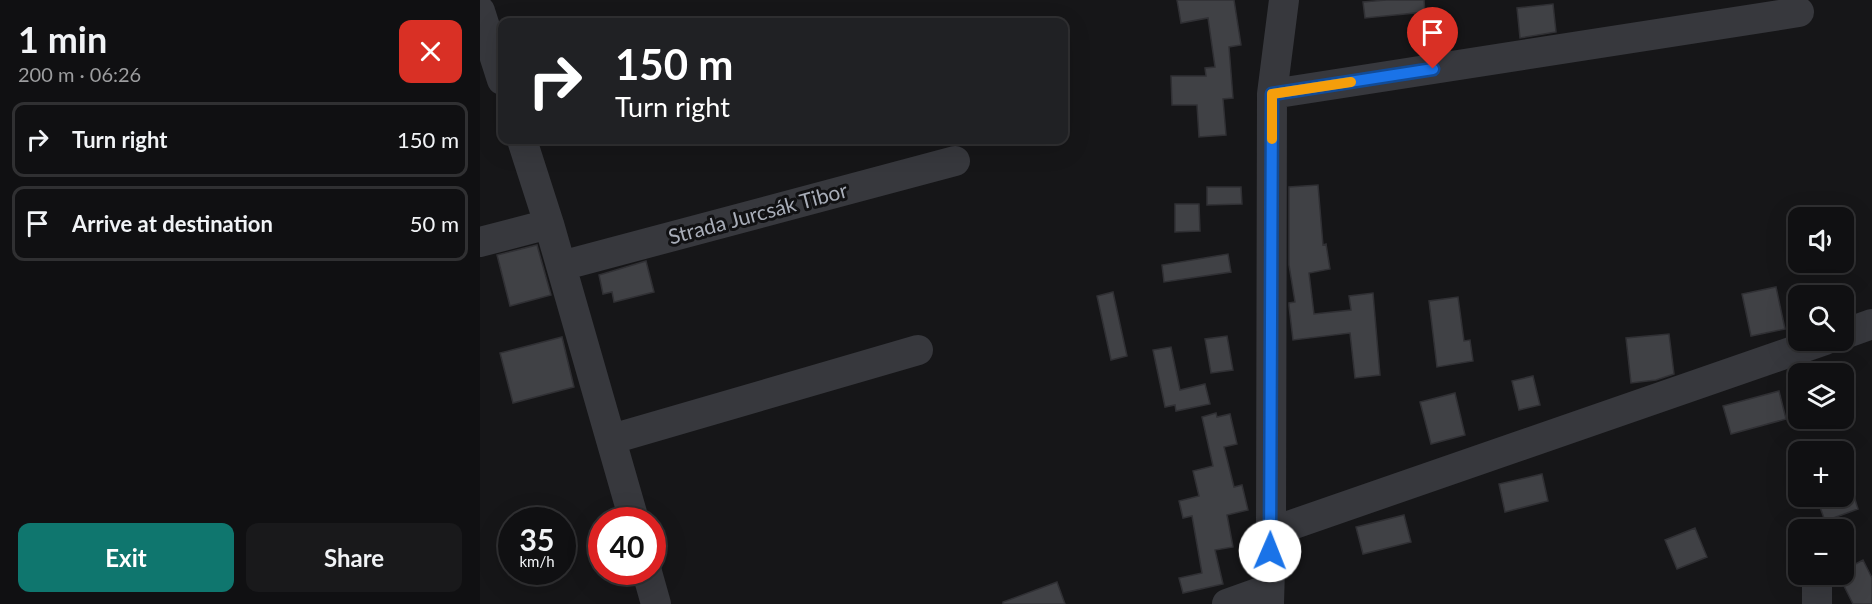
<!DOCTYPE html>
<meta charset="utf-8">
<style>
:root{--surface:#101012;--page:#19191b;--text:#f1f3f6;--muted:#9c9d9f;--line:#303032;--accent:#0f766e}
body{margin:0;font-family:Lato,sans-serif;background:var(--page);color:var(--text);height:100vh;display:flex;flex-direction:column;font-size:22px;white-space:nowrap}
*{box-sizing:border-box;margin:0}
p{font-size:20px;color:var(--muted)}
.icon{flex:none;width:33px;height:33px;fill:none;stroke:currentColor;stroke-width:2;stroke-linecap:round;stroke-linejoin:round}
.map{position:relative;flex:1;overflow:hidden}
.sheet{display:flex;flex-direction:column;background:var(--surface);width:480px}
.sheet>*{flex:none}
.hud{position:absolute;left:18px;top:18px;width:570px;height:126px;border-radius:12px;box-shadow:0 6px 24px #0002,0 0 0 2px var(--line);background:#202124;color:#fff;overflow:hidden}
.controls{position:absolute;left:1308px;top:207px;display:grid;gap:12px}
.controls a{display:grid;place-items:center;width:66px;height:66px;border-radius:12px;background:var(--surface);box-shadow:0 6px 24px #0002,0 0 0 2px var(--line);font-size:30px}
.speed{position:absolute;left:18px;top:507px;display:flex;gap:12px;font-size:30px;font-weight:700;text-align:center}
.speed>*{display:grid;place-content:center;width:78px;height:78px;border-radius:50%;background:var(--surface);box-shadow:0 6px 24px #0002,0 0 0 2px var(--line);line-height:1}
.speed small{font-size:15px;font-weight:400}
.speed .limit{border:9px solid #d22;background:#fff;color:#111}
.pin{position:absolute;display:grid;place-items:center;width:51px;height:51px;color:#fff;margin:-62px -26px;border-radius:50% 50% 50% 0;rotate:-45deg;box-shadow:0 0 6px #0007}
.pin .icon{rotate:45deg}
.me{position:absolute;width:66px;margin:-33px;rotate:1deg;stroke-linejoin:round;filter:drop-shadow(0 0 4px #0008)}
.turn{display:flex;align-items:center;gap:21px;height:126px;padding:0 18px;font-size:27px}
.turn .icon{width:78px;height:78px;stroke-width:2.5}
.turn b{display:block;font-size:42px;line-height:51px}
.round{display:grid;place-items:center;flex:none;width:63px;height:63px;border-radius:12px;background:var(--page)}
.summary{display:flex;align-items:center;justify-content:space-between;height:102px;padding:0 18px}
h1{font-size:36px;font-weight:700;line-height:45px}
.action{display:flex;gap:12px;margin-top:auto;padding:12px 18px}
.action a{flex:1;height:69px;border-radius:12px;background:var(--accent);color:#fff;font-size:24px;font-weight:700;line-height:69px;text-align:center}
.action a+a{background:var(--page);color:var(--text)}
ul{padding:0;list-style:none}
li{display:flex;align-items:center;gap:18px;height:75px;margin:0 12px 9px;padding:0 6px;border:3px solid var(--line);border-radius:12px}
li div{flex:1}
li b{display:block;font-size:22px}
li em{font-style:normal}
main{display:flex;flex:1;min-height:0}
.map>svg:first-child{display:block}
.building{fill:#404145;stroke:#303034;stroke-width:1.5}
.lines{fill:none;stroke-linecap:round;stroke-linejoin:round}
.minor{stroke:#37383d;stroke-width:30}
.route-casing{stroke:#114b97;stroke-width:15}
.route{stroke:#1a73e8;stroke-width:10}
.slow{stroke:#f59e0b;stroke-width:10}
.labels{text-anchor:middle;stroke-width:6;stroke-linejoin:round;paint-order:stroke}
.street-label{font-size:21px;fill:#a8adb8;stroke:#111113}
</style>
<main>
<section class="sheet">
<div class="summary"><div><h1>1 min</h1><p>200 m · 06:26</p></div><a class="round" style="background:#d93025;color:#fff"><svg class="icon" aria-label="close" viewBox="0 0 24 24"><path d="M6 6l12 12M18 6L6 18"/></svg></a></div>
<ul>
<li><svg class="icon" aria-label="right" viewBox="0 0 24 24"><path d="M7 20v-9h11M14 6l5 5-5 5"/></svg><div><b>Turn right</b></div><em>150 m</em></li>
<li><svg class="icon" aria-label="arrive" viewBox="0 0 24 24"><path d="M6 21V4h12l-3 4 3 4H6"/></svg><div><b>Arrive at destination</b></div><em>50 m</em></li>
</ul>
<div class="action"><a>Exit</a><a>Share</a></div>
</section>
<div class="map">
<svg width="1392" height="604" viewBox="0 0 1392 604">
<rect width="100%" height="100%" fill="#161618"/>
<path class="building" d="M697 0H754L761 45 749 47 753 98 743 99 746 135 719 137 717 105H692L691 76H726L725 68 735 67 728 18 701 23Z
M906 0H944L945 12 885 18 883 2Z
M1073 4 1076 32 1040 38 1037 8Z
M838 185 843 245 846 244 850 269 829 273 834 314 871 310 869 296 893 293 900 375 875 378 870 333 813 340 809 306V303L815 302 809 265V187Z
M727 187H761L762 204 727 205Z
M695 204H719L720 231 695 232Z
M57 245 71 295 30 306 17 255Z
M748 254 751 272 684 282 682 265Z
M166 261 174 292 134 302 132 292 123 294 119 275Z
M1296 287 1305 329 1271 336 1262 294Z
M633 292 647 356 631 360 617 296Z
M978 297 984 341 990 340 993 361 957 367 949 301Z
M1189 334 1194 374 1176 380 1151 383 1146 338Z
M747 336 753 370 731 373 725 339Z
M82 337 94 387 33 403 20 353Z
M691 347 700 390 725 384 730 404 696 411 695 405 685 407 673 350Z
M1053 376 1060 405 1039 410 1032 381Z
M1299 391 1306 419 1251 434 1243 406Z
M975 393 985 435 951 444 940 402Z
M736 413 737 417 750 414 757 444 744 447 754 487 762 485 768 510 747 515 753 547 735 550 743 584 703 593 699 578 722 573 712 516 703 518 699 501 719 496 713 471 733 466 722 417Z
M1062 474 1068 501 1025 512 1019 484Z
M1336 496H1374L1378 509 1345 521Z
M924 515 931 542 883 554 876 527Z
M1215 528 1227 557 1197 569 1185 540Z
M1383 560 1392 578V604H1373L1358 574H1364V570Z
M577 582 585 604H523V602Z"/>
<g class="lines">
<path class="minor" d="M0 11 22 80
M792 94 1319 12
M42 140 69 224 154 520
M0 242 69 224
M81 266 475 161
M1364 334 1392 324
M132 439 438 350
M791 532 1345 340
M167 572 176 604
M1337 574V604
M747 604 789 589
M789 604 791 532 792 94 804 0"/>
</g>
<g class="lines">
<defs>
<path id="route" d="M790 551 792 94 953 69"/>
</defs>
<use href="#route" class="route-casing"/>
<use href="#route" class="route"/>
<path class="slow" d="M792 139V94L871 82"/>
</g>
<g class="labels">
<g class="street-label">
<text transform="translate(278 214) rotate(-15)" y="7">Strada Jurcsák Tibor</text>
</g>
</g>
</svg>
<div class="controls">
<a><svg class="icon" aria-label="sound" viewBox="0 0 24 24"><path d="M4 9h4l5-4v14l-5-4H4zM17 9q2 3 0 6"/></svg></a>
<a><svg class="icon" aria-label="search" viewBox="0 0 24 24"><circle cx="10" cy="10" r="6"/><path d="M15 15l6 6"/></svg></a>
<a><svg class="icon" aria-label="layers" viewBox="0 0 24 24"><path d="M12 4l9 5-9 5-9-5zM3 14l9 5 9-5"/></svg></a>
<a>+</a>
<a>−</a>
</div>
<div class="speed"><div>35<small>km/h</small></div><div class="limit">40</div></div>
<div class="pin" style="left:953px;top:69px;background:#d93025"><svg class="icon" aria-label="arrive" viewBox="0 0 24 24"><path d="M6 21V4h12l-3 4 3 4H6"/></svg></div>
<svg class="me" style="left:790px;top:551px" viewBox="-20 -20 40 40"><circle r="19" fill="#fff"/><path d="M0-13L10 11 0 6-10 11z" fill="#1a73e8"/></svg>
<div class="hud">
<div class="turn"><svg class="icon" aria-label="right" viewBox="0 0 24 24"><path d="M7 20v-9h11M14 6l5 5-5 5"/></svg><div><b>150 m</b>Turn right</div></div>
</div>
</div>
</main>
